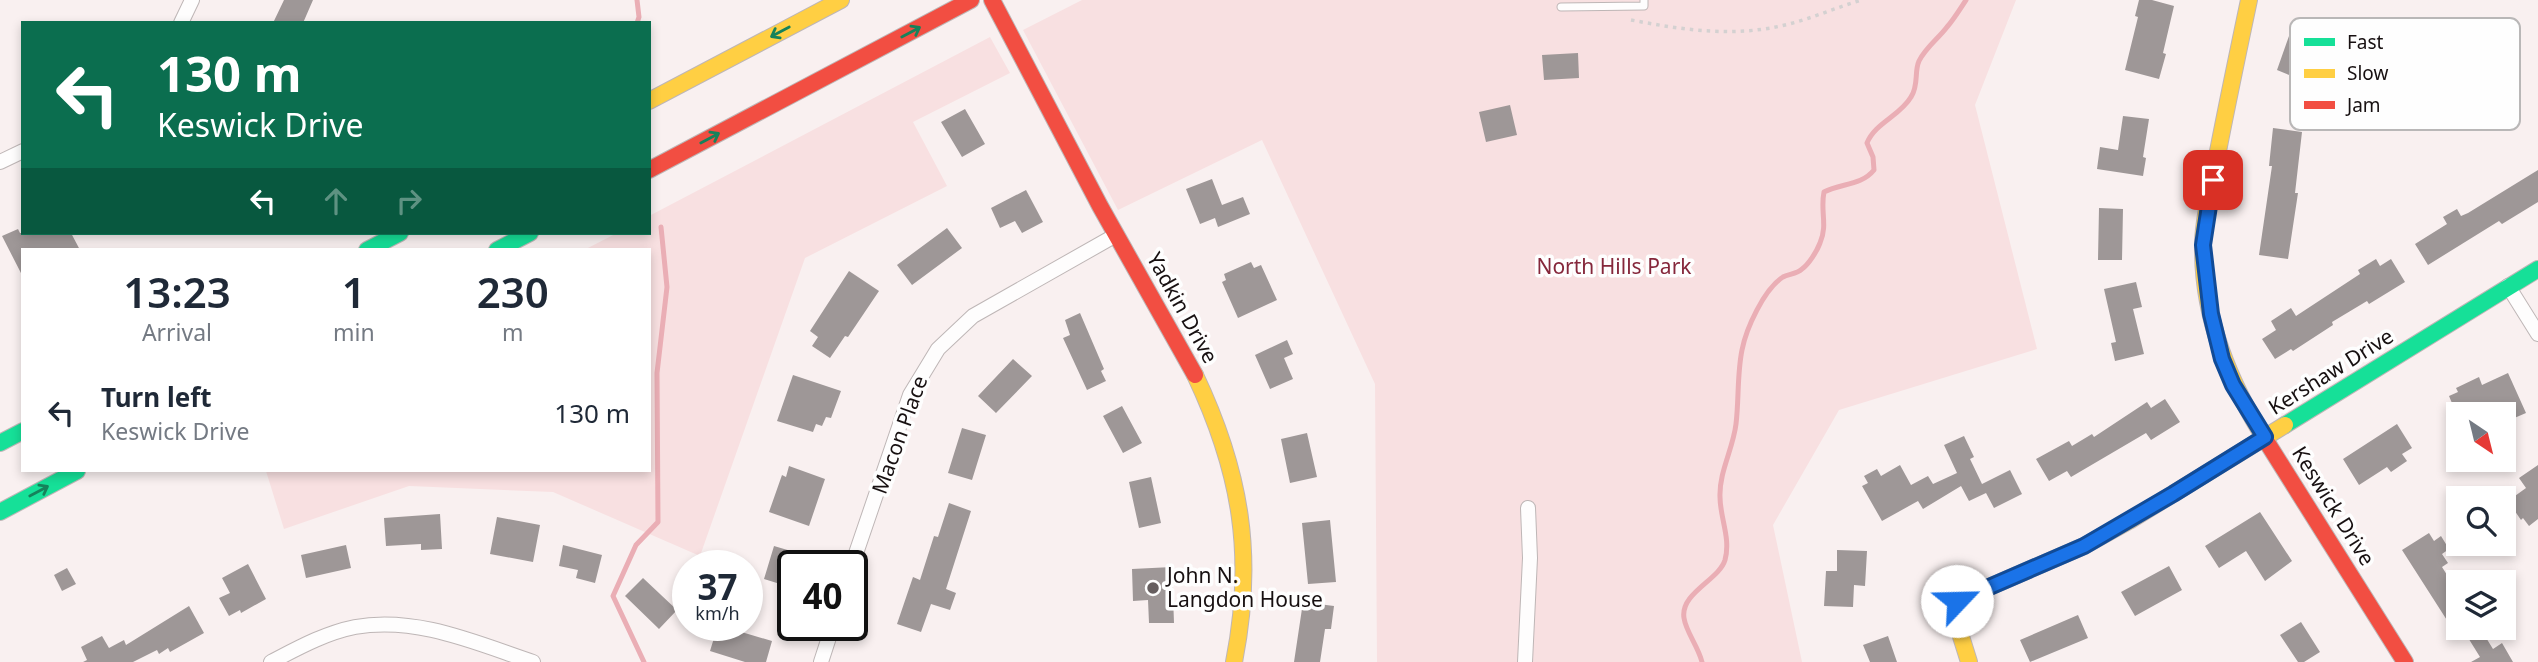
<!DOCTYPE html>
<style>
:root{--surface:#fff;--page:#f6f6f7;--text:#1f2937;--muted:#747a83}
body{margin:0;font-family:"Noto Sans",sans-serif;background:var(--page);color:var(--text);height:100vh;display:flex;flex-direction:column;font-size:26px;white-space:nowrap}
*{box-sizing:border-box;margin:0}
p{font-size:23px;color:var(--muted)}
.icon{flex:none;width:38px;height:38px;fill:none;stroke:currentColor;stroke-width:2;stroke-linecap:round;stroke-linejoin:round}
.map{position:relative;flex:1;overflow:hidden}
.sheet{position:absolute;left:21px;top:248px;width:630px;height:224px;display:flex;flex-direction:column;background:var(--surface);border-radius:0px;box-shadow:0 4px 10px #0003}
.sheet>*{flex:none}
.top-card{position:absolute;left:21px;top:21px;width:630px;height:214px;border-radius:0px;box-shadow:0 4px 10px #0003;background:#0b6e4f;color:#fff;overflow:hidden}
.needle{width:46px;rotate:145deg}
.fabs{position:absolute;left:2446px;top:402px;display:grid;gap:14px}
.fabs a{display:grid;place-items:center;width:70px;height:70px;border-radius:0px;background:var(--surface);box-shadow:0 4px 10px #0003;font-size:35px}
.speed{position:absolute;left:672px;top:550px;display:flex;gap:14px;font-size:35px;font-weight:700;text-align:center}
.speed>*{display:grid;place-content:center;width:91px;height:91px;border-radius:50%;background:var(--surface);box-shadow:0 4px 10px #0003;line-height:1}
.speed small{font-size:18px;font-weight:400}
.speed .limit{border:4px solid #111;border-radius:10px;background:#fff;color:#111}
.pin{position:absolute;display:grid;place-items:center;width:60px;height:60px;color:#fff;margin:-30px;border-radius:14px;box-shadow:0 4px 10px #0006}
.me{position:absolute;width:77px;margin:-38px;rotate:66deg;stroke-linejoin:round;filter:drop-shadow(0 0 5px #0008)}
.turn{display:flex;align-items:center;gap:24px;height:147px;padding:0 21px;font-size:32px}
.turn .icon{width:91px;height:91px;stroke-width:2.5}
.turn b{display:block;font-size:49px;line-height:60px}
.lanes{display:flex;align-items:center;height:66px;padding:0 21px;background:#0003;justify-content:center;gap:35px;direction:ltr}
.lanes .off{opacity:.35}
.eta{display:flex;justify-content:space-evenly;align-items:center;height:119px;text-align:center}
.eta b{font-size:42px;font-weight:600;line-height:49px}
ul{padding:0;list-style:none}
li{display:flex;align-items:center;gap:21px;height:91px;padding:0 21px}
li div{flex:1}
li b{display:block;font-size:26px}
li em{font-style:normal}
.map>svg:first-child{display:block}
.green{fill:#f8e0e1}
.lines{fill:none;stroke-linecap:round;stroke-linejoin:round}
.stream{stroke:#eaaeb5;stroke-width:5}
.building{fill:#9e9797}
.lane-casing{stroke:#beb6b6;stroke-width:9}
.street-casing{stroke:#beb6b6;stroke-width:16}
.fast-casing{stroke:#beb6b6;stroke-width:18}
.slow-casing{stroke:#beb6b6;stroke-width:18}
.jam-casing{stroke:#beb6b6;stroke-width:18}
.path{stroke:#d4d1d1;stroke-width:3.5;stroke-dasharray:3.5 5;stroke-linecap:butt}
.lane{stroke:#fefdfd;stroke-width:7}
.street{stroke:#fefdfd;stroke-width:14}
.fast{stroke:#16e098;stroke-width:16}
.slow{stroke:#ffcf43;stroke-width:16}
.jam{stroke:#f24e42;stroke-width:16}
.oneway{stroke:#16825b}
.route-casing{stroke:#114b97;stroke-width:18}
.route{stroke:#1a73e8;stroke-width:12}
.poi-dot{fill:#665e5f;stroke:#fefefe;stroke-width:2.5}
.labels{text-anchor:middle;stroke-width:7;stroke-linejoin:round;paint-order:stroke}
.park-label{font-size:21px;fill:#85273b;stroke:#fefefe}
.street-label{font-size:21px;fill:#171011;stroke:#fefefe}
.poi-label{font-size:21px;fill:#171011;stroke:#fefefe;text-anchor:start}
.key{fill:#fefefe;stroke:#b9b7b7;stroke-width:2}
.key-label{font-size:19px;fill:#171011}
</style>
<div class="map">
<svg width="2538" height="662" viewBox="0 0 2538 662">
<rect width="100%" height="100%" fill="#f9f0f0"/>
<path class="green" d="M1082 0H2016L1975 105 2037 349 1839 410 1773 525 1802 662H1377L1375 384 1262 140 1118 210 1023 30Z
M990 37 1010 73 913 122 947 186 805 258 700 556 553 492 409 486 284 529 266 471H649V250H584L617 233H649V216Z"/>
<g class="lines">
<path class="stream" d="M637 23 639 17 637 0
M644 662 613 596 636 545 658 522 657 373 667 287 661 227
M1702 662C1698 646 1686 632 1684 618 1680 593 1719 580 1725 560 1731 538 1720 518 1720 497 1719 472 1733 449 1736 424 1739 400 1737 374 1742 350 1746 329 1764 289 1783 277 1788 274 1797 274 1802 269 1809 264 1817 251 1820 243 1828 225 1820 211 1824 192 1841 183 1861 186 1874 170L1873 157 1867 143C1875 123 1900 116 1911 97 1919 85 1914 72 1919 61 1926 47 1938 39 1947 27 1954 19 1960 9 1966 0"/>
</g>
<path class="building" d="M284 0H313L303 23H273Z
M2139 0H2152L2174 6 2163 53 2166 54 2159 79 2125 70 2138 17 2135 16Z
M2295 19 2317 27 2299 79 2277 70Z
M1578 53 1579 78 1544 80 1542 55Z
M1510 105 1517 135 1486 142 1479 112Z
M965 109 985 144 962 157 941 122Z
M2123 116 2149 119 2143 157 2146 158 2143 176 2097 169 2100 147 2118 150Z
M2273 128 2302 132 2295 193H2298L2288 259 2259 255 2272 166H2269Z
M2538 170V202L2502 224 2499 221 2428 265 2415 244 2447 224 2443 217 2457 209 2461 216 2468 213Z
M1212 179 1222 205 1243 197 1250 214 1218 227 1215 218 1200 224 1186 189Z
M1026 190 1043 222 1022 233 1015 221 1000 228 991 208Z
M2099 208 2123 209 2122 260H2098Z
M947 228 962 248 912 285 897 265Z
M18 229 20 233H71L80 250H23V277L2 236Z
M2376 259 2380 266 2391 259 2405 282 2369 304 2367 301 2332 322 2333 325 2293 351 2291 349 2275 359 2262 339 2276 330 2271 321 2291 308 2296 316 2360 274 2358 270Z
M1251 262 1254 268 1261 265 1277 300 1238 318 1222 282 1226 280 1224 274Z
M849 271 879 291 848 337 845 336 830 358 812 346 818 337 810 331Z
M2136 282 2142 307 2133 309 2144 354 2115 361 2111 343 2116 342 2104 289Z
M1080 313 1104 369 1101 371 1106 381 1087 390 1063 338 1070 335 1065 320Z
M1287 340 1293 354 1284 358 1293 379 1270 389 1255 355Z
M1013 359 1032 376 996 413 978 396Z
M2508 373 2526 413 2505 422 2504 415H2457L2449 396 2458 392 2456 388 2479 377 2482 385Z
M793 375 841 391 831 418 826 417 822 426 816 424 813 432 777 421Z
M2165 399 2180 422 2151 440 2146 433 2071 477 2067 471 2049 481 2036 459 2069 441 2072 446 2092 434 2094 437 2147 402 2151 408Z
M1122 406 1142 443 1123 453 1103 416Z
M2397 424 2412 448 2402 454 2407 461 2391 472 2387 467 2359 485 2343 459Z
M962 428 986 435 972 480 948 473Z
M1307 433 1317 477 1290 483 1281 439Z
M1964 436 1974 457 1970 459 1982 484 2010 470 2022 494 1994 508 1986 493 1969 501 1961 486 1923 509 1918 501 1882 521 1862 486 1868 483 1864 476 1877 469 1881 476 1900 465 1911 485 1928 476 1933 484 1957 473 1944 445Z
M2538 465V519L2529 526 2523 518 2521 520 2508 501 2526 488 2519 478Z
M789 466 825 479 809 526 769 512 782 475 786 477Z
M1151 477 1161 523 1139 528 1129 482Z
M949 503 971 511 946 589 956 593 950 610 931 604 921 632 897 624 913 577 920 580 934 536 938 537Z
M2260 512 2292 561 2265 581 2246 551 2219 568 2205 546Z
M440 514 442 549 421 550V544L386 546 384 518Z
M497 517 540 525 533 562 490 554Z
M1330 520 1336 582 1308 584 1302 523Z
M2429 533 2434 541 2441 536 2449 549 2442 554 2448 563 2442 567 2459 594V639L2402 550Z
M346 545 351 568 306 578 301 555Z
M563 545 602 555 595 583 576 578 578 570 559 566Z
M774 546 801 554 798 565H793V588L764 579Z
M1837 550 1867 551 1865 586 1854 585 1853 607 1824 606 1826 571H1837Z
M248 564 266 599 241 613 240 610 229 616 219 598 230 593 222 578Z
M2169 566 2182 590 2135 616 2121 592Z
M1172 567 1174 623H1149L1148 600 1133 601 1132 569Z
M67 568 76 584 62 591 54 575Z
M643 578 677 610 659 629 625 596Z
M1303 602 1334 606 1331 629H1325L1320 662H1294Z
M189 606 204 633 170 652 168 648 159 654 157 650 133 662H83L87 660 81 647 102 636 109 648 124 640 126 645Z
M2078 615 2088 638 2030 662 2020 640Z
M2301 622 2320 652 2304 662H2298L2280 635Z
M718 625 772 641 766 662H745L710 651Z
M2462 628H2480L2493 649 2502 643 2513 662H2471L2480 657Z
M1888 636 1897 662H1870L1863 645Z"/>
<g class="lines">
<defs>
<path id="lane" d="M1561 7 1644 6V0"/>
<path id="street" d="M181 23 192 0
M0 162 23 151
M2508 286 2538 334
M852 565 910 395 938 349 973 316 1116 235
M271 662C298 648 325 633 355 627 417 616 476 643 533 662
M821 662 833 625
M1525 662 1530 558 1528 508"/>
<path id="fast" d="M367 250 400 233
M497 250 530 233
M2285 425 2538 269
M0 443 23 431
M0 512 77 471"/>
<path id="slow" d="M2249 0C2237 57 2225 114 2214 172 2210 196 2203 220 2203 245 2202 318 2230 384 2268 444
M649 101 841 0
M1195 375C1241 472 1255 556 1234 662
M1969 662 1959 630 1957 601 2084 546 2129 521 2285 425"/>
<path id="jam" d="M992 0 1100 206 1195 375
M649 170 971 0
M2268 444 2405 662"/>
</defs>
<use href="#lane" class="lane-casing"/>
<use href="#street" class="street-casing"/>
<use href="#fast" class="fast-casing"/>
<use href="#slow" class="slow-casing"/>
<use href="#jam" class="jam-casing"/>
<path class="path" d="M1631 20C1684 30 1735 38 1789 24 1813 18 1837 7 1862 0"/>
<use href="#lane" class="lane"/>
<use href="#street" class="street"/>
<use href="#fast" class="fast"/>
<use href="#slow" class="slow"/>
<use href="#jam" class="jam"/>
</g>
<defs><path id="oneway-shaft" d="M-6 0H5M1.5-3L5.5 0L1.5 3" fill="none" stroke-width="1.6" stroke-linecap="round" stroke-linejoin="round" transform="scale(1.75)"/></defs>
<g class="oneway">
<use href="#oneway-shaft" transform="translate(780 32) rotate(152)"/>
<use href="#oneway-shaft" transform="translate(911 32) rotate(-28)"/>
<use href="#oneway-shaft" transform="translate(710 138) rotate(-28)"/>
<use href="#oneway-shaft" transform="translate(39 491) rotate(-28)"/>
</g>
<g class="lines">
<defs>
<path id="route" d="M1957 601 2084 546 2173 494 2265 437 2233 385 2222 359 2211 314 2203 245 2213 180"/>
</defs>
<use href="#route" class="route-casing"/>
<use href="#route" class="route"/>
</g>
<circle class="poi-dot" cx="1153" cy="588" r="7"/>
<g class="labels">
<g class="park-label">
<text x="1614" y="274">North Hills Park</text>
</g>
<g class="street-label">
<text transform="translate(1182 308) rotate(61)" y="7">Yadkin Drive</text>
<text transform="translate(2331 372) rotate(-32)" y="7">Kershaw Drive</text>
<text transform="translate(900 435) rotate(-70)" y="7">Macon Place</text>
<text transform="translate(2333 506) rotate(58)" y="7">Keswick Drive</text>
</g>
<g class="poi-label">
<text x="1167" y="583">John N.<tspan x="1167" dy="24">Langdon House</tspan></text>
</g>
</g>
<rect x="2290" y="18" width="230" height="112" rx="10" class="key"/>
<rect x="2304" y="38" width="31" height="8" fill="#16e098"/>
<rect x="2304" y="69" width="31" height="9" fill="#ffcf43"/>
<rect x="2304" y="101" width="31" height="8" fill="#f24e42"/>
<g class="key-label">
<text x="2347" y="49">Fast</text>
<text x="2347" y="80">Slow</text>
<text x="2347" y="112">Jam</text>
</g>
</svg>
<div class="fabs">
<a><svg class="needle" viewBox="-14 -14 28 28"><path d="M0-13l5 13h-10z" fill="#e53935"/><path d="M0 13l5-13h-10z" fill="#747a83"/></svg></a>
<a><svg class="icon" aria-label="search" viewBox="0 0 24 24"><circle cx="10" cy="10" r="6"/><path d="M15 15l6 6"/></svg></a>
<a><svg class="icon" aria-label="layers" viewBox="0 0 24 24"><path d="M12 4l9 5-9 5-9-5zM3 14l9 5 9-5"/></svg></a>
</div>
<div class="speed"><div>37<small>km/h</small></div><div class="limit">40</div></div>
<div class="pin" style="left:2213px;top:180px;background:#d93025"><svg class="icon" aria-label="arrive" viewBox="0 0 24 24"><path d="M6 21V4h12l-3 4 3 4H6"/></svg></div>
<svg class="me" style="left:1957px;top:601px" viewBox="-20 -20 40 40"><circle r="19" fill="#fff"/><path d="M0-13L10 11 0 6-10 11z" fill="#1a73e8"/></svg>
<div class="top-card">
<div class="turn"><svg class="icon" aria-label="left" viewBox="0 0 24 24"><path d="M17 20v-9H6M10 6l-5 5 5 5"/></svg><div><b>130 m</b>Keswick Drive</div></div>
<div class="lanes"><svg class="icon" aria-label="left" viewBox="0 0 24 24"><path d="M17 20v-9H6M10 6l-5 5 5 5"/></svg><svg class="icon off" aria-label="ahead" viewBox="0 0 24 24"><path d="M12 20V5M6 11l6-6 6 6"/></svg><svg class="icon off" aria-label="right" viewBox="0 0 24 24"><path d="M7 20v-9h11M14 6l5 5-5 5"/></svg></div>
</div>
<section class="sheet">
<div class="eta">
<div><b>13:23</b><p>Arrival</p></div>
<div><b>1</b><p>min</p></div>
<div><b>230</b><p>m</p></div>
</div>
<ul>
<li><svg class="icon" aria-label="left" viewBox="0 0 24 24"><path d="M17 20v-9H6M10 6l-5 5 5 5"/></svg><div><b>Turn left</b><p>Keswick Drive</p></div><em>130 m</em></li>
</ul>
</section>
</div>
